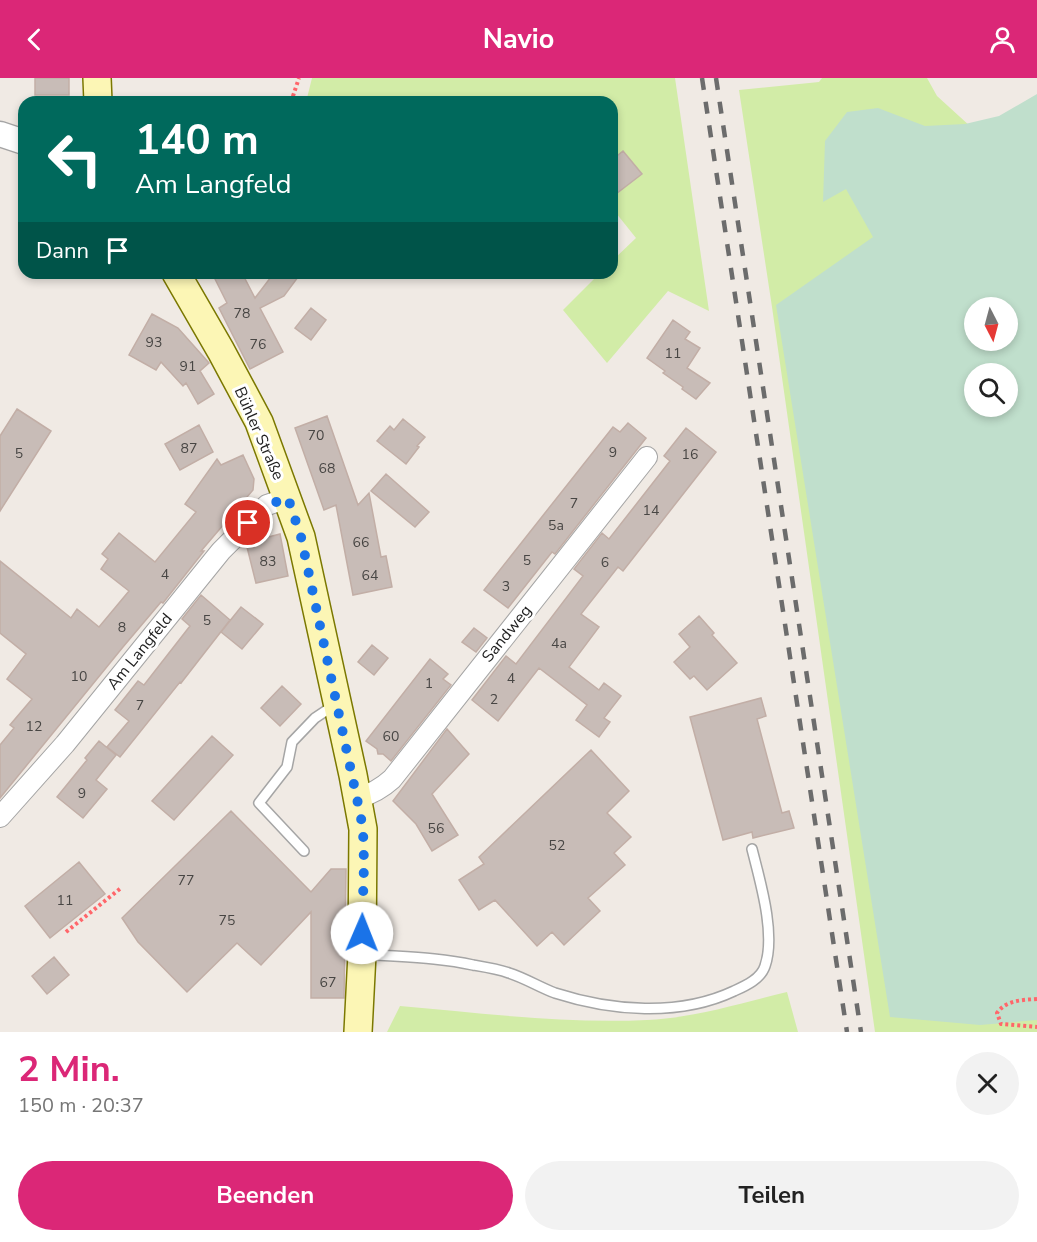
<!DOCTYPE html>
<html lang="de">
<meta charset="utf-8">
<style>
:root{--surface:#fff;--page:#f2f2f2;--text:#222;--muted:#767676;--accent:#db2777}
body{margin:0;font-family:"Nunito Sans",sans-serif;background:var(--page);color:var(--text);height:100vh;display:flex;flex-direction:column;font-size:22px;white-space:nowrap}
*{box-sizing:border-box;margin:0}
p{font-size:20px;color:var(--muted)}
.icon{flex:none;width:33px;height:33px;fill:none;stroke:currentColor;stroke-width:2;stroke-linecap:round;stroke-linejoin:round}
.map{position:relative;height:954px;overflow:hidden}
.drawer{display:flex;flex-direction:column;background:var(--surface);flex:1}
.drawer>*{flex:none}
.top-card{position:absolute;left:18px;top:18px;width:600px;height:183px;border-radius:18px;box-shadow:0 3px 9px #0003;background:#00695c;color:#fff;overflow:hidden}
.needle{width:39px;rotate:174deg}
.tools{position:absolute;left:964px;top:219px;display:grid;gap:12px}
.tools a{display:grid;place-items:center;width:54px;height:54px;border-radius:50%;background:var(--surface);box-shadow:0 3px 9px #0003;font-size:30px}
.pin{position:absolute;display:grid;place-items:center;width:51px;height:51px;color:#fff;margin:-26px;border:3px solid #fff;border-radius:50%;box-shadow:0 2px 6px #0007}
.me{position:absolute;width:66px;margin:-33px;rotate:1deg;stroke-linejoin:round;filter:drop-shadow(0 0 4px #0008)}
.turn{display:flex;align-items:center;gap:21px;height:126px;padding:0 18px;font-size:27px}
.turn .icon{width:78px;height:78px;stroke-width:2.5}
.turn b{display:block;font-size:42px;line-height:51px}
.then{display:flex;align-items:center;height:57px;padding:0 18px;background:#0003;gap:12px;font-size:22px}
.round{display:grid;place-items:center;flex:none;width:63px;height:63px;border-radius:32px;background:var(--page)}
.headline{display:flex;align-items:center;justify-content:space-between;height:102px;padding:0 18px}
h1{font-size:36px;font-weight:700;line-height:45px;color:var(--accent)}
.cta{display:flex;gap:12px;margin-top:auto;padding:12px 18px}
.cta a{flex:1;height:69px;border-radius:36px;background:var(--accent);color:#fff;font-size:24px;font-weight:700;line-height:69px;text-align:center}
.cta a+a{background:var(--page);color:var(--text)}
header{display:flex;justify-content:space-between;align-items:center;height:78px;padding:0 18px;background:var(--accent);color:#fff;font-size:27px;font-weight:700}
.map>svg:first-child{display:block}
.grass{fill:#d2eca7;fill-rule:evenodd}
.wetland{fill:#c0dfcc;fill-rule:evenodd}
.building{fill:#c8bcb7;stroke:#c2aea6;stroke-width:1.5}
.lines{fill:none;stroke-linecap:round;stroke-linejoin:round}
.service-casing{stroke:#a5a5a5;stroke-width:12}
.minor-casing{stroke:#a5a5a5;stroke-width:22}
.tertiary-casing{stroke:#a5a5a5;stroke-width:27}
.secondary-casing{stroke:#7b7800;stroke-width:30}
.path{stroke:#ff666a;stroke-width:4;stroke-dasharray:3 3;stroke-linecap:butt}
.service{stroke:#fff;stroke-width:9}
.minor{stroke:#fff;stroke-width:20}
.tertiary{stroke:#fff;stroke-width:24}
.secondary{stroke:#fcf6b5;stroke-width:27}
.rail{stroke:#6c6c6c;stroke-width:4.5;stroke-dasharray:12 12;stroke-linecap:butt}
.route{stroke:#1a73e8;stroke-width:10;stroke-dasharray:0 18}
.labels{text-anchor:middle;stroke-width:6;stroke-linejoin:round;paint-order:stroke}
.number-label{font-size:14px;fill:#484644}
.street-label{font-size:16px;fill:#1e1e1e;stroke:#fff}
</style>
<header><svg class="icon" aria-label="back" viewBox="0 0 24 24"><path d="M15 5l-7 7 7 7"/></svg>Navio<svg class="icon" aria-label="person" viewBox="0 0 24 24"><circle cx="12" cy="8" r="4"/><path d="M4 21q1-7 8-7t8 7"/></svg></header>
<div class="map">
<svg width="1037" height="954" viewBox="0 0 1037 954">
<rect width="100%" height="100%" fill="#f0eae4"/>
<path class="grass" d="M312 0H675L709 233 668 213 607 285 563 232 600 195H612V183L636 160 612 130V24H306Z
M822 0H927L937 18 1037 109V954H875L772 229 739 12 819 4ZM975 230H1008V262H975ZM975 296H1008V328H975Z
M787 914 798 954H387L400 928C482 935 565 946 647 942 694 940 741 925 787 914Z"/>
<path class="wetland" d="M1037 16V942L980 947 890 939 776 227 873 159 846 111 823 124 825 63 847 34 878 30 925 48 965 46 999 38ZM975 230H1008V262H975ZM975 296H1008V328H975Z"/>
<path class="building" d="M35 0H69V17H35Z
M623 73 642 96 612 119V82Z
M212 195H242L255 220 274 195H301L284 218 260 230 283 274 250 291 219 230 227 225Z
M311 230 326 242 311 262 295 250Z
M152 236 178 250 209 285 200 293 214 316 198 326 186 305 183 308 161 284 156 292 129 277Z
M673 242 690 254 685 261 700 270 687 290 710 305 696 321 682 311 683 309 663 295 665 293 647 280Z
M17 331 51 353 0 433V358Z
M327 338 358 427 369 415 381 479 386 478 392 509 353 517 336 427 324 432 295 350Z
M403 341 425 359 417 368 419 369 406 386 377 363 390 348 394 352Z
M628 345 646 360 555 476 552 474 508 530 484 512 613 349 620 354Z
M199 347 213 374 180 392 165 366Z
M686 350 716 374 623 493 618 489 581 536 599 549 569 589 599 612 604 605 621 618 604 640 610 644 599 659 576 642 587 627 539 590 498 643 472 622 506 578 516 586 583 498 574 491 602 455 609 461 670 383 664 378Z
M243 377 254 401 253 412 201 473H204L163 525 161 524 123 569 0 720V667L14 650 10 647 32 621 7 601 26 576 0 555V483L71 540 77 531 99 549 129 513 101 491 108 481 102 476 119 455 155 484 196 434 185 426 217 381 221 387Z
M386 396 429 434 415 449 371 413Z
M280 456 288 498 256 505 246 465Z
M201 517 230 542 181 605 180 604 120 679 107 669 129 643 115 632 138 603 144 607 190 548 182 541Z
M241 529 263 546 242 571 221 554Z
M699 538 714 555 712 557 737 585 707 612 694 598 690 601 674 584 690 569 679 556Z
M474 550 487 560 476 574 462 564Z
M372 567 388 580 374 597 358 584Z
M430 581 448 596 443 601 451 607 391 683 383 676H378L377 671 366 663Z
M282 608 301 626 280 648 261 630Z
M761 620 766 638 757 641 782 735 789 733 794 750 753 760 752 754 723 762 690 639Z
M447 651 469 676 432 716 458 757 432 773 416 746 393 723Z
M212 658 233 677 174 742 152 723Z
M99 663 116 677 96 702 107 711 83 740 57 719 87 682 85 680Z
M591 672 629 713 607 735 631 759 614 775 625 787 588 820 600 833 564 867 552 854 537 868 495 822 479 832 459 802 484 786 479 779Z
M231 733 311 814 331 791H346L344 920H311V834L261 887 237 865 187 914 138 864 122 840Z
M79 784 105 816 50 860 25 828Z
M54 879 69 897 47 916 32 898Z"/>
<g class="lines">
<defs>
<path id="service" d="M304 773 259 725 287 689 292 664 315 640 333 628
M364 876C400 879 438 879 473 887 485 889 498 891 509 895 525 900 539 909 555 915 611 933 679 939 734 913 745 908 761 901 765 888 776 856 760 803 752 771"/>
<path id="minor" d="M358 720C372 716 381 711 392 701L647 379
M0 739 65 666 221 473 267 427 288 420"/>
<path id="tertiary" d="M0 56 24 64"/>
<path id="secondary" d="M97 0 98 24
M176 195 221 273 259 344 301 459 353 697 363 751 362 876 358 954"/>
</defs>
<use href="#service" class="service-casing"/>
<use href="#minor" class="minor-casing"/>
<use href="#tertiary" class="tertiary-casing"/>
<use href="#secondary" class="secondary-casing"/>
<path class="path" d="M291 24 299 0
M66 854 121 810
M1037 921C1022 922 1006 922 997 935L1001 946 1037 949"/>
<use href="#service" class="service"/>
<use href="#minor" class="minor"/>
<use href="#tertiary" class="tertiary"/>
<use href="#secondary" class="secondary"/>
<path class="rail" d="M702 0 847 954
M716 0 861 954"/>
</g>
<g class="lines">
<path class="route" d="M248 445 267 427 288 420 301 459 360 735 363 751 364 786 362 855"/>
</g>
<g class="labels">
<g class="number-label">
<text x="242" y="240">78</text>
<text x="154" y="269">93</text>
<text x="258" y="271">76</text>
<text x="673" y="280">11</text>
<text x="188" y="293">91</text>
<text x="316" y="362">70</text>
<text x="189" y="375">87</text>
<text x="613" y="379">9</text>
<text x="19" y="380">5</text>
<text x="690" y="381">16</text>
<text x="327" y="395">68</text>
<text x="574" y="430">7</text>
<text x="651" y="437">14</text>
<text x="556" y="452">5a</text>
<text x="361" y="469">66</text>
<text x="527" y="487">5</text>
<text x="268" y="488">83</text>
<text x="605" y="489">6</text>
<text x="165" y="501">4</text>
<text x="370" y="502">64</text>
<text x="506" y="513">3</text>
<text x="207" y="547">5</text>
<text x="122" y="554">8</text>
<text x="559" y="570">4a</text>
<text x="79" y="603">10</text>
<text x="511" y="605">4</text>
<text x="429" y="610">1</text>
<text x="494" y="626">2</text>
<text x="140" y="632">7</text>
<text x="34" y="653">12</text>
<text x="391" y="663">60</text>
<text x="82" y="720">9</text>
<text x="436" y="755">56</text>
<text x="557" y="772">52</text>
<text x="186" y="807">77</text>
<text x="65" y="827">11</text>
<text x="227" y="847">75</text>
<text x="328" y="909">67</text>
</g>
<g class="street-label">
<text transform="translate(260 355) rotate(66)" y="6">Bühler Straße</text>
<text transform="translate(506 555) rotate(-51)" y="6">Sandweg</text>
<text transform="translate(139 573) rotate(-51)" y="6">Am Langfeld</text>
</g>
</g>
</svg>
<div class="tools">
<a><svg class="needle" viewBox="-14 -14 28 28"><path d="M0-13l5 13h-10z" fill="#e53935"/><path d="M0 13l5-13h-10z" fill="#767676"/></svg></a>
<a><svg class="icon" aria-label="search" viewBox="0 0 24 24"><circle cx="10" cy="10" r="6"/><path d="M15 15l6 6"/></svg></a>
</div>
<div class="pin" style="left:248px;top:445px;background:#d93025"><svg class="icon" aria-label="arrive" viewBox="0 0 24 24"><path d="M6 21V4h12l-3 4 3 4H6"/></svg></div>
<svg class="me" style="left:362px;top:855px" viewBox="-20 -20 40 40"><circle r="19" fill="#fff"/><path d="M0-13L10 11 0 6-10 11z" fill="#1a73e8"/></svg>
<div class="top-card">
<div class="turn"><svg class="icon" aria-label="left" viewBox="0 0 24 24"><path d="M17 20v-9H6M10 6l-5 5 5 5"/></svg><div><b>140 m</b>Am Langfeld</div></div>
<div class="then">Dann<svg class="icon" aria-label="arrive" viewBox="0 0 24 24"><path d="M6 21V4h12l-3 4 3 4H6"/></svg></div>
</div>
</div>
<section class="drawer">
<div class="headline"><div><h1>2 Min.</h1><p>150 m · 20:37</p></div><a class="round"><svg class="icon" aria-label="close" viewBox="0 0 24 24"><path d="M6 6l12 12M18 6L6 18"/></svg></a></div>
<div class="cta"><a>Beenden</a><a>Teilen</a></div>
</section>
